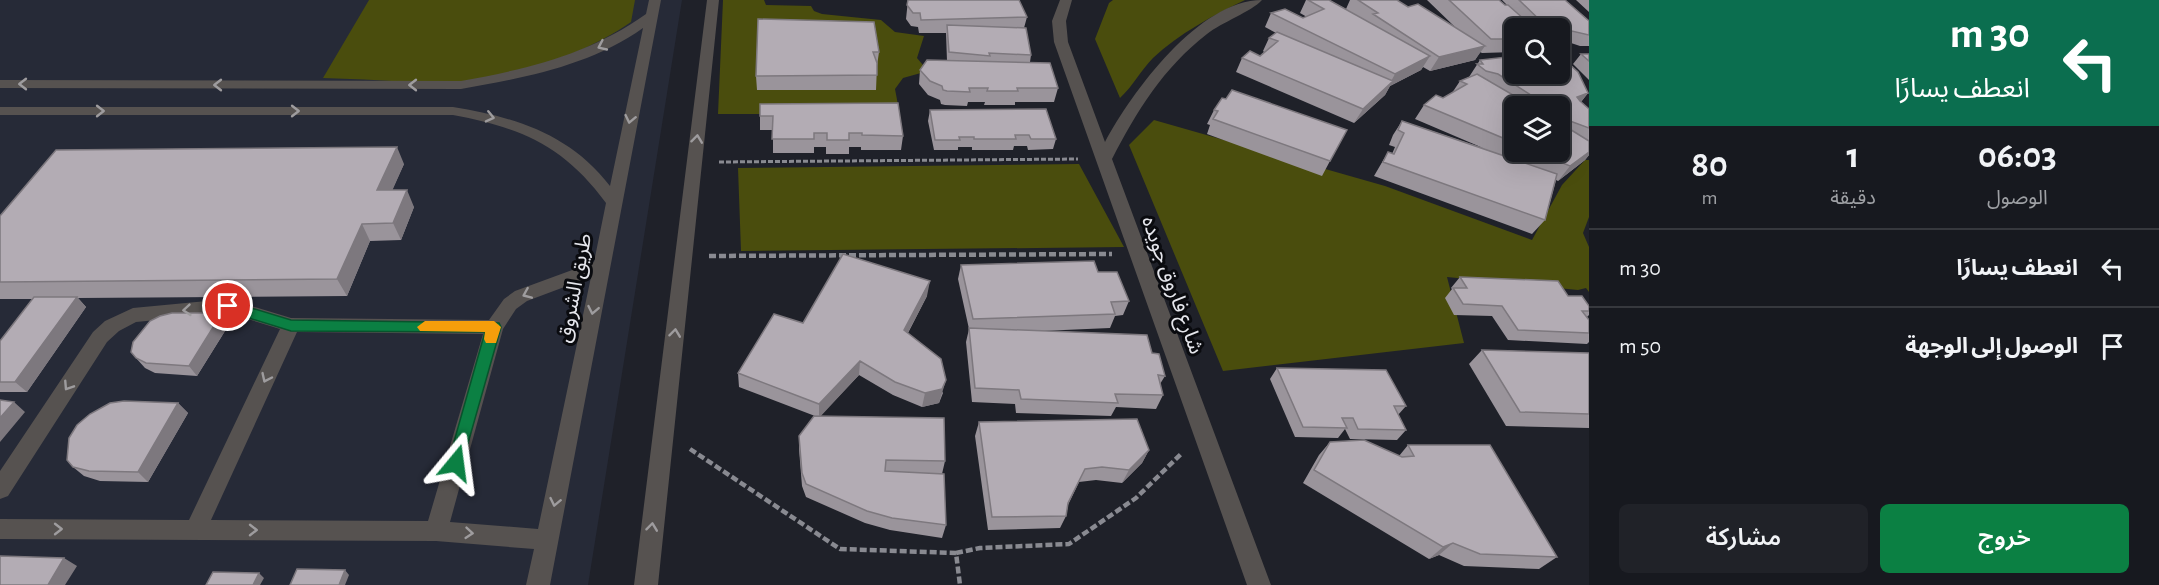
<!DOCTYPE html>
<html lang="ar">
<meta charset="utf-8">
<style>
:root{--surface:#17191f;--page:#202228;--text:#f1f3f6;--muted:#9ea0a4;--line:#36383d;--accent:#0b8043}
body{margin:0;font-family:"Alegreya Sans","Noto Sans Arabic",sans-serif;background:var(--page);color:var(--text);direction:rtl;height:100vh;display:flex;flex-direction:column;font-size:22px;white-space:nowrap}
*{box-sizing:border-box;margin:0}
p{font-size:20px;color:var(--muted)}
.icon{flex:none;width:33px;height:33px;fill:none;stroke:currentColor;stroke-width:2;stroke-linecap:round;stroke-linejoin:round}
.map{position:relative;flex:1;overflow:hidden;direction:ltr}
.sheet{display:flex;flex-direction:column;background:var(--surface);width:570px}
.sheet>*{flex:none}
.banner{background:#0b6e4f;color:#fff;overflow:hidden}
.tools{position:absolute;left:1504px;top:18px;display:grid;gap:12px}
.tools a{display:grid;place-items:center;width:66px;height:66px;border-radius:9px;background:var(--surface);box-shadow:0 6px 24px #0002,0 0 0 2px var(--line);font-size:30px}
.pin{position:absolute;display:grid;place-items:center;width:51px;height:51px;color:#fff;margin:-26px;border:3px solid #fff;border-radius:50%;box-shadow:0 2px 6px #0007}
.me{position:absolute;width:66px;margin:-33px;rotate:16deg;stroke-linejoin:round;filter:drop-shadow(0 0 4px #0008)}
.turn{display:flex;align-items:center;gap:21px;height:126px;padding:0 30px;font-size:27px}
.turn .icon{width:78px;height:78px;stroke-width:2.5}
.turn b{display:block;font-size:42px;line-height:51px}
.eta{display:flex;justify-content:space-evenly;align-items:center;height:102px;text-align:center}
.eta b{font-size:36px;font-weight:600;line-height:42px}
.primary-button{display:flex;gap:12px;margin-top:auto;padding:12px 30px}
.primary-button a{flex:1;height:69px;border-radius:9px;background:var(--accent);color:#fff;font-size:24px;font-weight:600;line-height:69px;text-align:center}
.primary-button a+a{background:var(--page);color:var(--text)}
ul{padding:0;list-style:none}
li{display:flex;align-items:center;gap:18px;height:78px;padding:0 30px;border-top:2px solid var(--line)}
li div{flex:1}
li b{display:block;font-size:22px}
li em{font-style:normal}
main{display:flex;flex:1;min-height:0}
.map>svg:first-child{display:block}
.built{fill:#262a37}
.green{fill:#4a4d0d}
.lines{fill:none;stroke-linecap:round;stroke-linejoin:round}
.path-far1{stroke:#898a91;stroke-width:3;stroke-dasharray:5 2;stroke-linecap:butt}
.path{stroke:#898a91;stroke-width:4.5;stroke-dasharray:7 3;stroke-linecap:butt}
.minor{fill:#565250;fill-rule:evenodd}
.wall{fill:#9a949b;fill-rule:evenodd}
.shaded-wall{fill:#7d787e}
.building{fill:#b3acb4;stroke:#7d787e;stroke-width:1.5}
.oneway{stroke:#9e9c9e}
.route{fill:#0b8043;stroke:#07532c;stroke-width:1.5}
.slow{fill:#f59e0b}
.labels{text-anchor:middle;stroke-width:6;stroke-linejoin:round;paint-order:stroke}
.street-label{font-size:21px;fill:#e5e6ec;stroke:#0a0b0f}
</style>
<main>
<section class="sheet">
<div class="banner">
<div class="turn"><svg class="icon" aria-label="left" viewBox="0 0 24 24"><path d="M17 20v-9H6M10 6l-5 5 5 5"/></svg><div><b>30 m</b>انعطف يسارًا</div></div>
</div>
<div class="eta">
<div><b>06:03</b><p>الوصول</p></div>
<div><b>1</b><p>دقيقة</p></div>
<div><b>80</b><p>m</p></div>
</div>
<ul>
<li><svg class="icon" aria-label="left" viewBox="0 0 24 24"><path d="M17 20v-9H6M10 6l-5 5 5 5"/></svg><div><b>انعطف يسارًا</b></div><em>30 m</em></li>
<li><svg class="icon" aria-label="arrive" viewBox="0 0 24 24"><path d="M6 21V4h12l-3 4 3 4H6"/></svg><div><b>الوصول إلى الوجهة</b></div><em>50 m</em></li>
</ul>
<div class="primary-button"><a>خروج</a><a>مشاركة</a></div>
</section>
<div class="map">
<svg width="1589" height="585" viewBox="0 0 1589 585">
<rect width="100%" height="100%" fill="#1f2129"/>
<path class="built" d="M0 0H682L588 585H0Z"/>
<path class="green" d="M369 0H635L631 22C587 53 518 77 465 81 418 84 370 79 323 78Z
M723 0H764L766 5 811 6 814 11 822 14 881 20 895 32 924 36 917 58 928 71 903 78 895 89 898 105 887 114H718Z
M1113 0H1245C1214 15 1178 34 1153 58 1141 70 1133 86 1120 98L1095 39 1109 3Z
M1154 120 1385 186 1532 240 1562 185 1585 160H1589V217L1583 233 1589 247V292L1586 288 1578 290 1447 277 1464 343 1223 371 1129 145Z
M1079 164 1124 247 741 251 738 168Z"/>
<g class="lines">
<path class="path-far1" d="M719 162 1078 159"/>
<path class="path" d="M709 256 1112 254
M690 449 840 549 956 553 960 585
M956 553 980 548 1069 544 1136 498 1181 454"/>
<path class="minor" d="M649 0H661L550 585H526L534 549 436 541 0 539V519L189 520 280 329 228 313 136 322 119 331 107 342 8 496 0 499V471L93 332 105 321 133 308 228 299 291 318 489 320 504 299 515 291 594 262 606 203C564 146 522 128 453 115H0V107H453C515 117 570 134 610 186L643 28C590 66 523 78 461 89L0 88V80L461 81C528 69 590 54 646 14ZM591 277 538 529 450 522 503 329 516 309 527 301ZM297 332 483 334 428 521 211 520Z
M707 0H719L658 585H634Z
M1060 0H1072L1066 21 1068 42 1105 142C1132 92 1199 0 1262 0 1251 12 1222 22 1207 34 1163 68 1137 111 1112 159L1271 585H1247L1054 42 1052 21Z"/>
</g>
<path class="wall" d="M908 0 1027 17 1024 28 1031 55 1030 62 1058 88 1054 102H1015V105H984L985 102H968L967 106 945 105 941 104 940 100 928 95 919 84 920 70 947 61 946 33H919L918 27 911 26 906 19Z
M1306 0H1329L1346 9 1350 0H1397L1408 7 1455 27 1427 0H1499L1505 5H1507L1502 0H1565L1589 21V46H1580L1565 41 1562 45H1560V28H1530L1524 22 1522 24 1515 28V52L1482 53 1480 52 1475 60 1430 71 1423 67 1421 70 1390 86 1385 95 1354 123 1236 72 1242 58 1260 56 1264 52 1263 51 1269 38 1276 33 1265 27 1271 13 1303 18 1307 17 1300 13Z
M1576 0H1589V12Z
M874 22 879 52 877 66 876 90H757L756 76Z
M1581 54H1589V80L1573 64Z
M1480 60 1588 93 1581 102 1589 109V155L1585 160 1558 181 1556 180 1545 220 1532 234 1374 176 1388 152 1392 154 1395 147 1389 145 1393 135 1402 121 1483 148 1415 119 1424 105 1443 98 1452 93 1460 81 1469 77ZM1515 106H1560V152H1515Z
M760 104 903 136 901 150H861V147H849V154H826V147H814V153H773V130H760Z
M930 110 1056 139 1053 149 1028 150 1027 146H1014L1013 150H972V147H958V150H934L928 121Z
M1214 110 1330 161 1322 176 1207 134 1210 125 1207 124Z
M404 164 392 190 414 207 401 240 370 241 347 296 78 298 86 307 27 392H0V341L33 299H0V216Z
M961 265 1098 272 1129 301 1123 315 1115 316 1110 328 1041 331 1152 353 1165 376 1160 384 1163 395 1156 409 1116 407 1111 416 1016 413 1015 404 972 402 966 342 969 329 958 279Z
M1460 277 1568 296 1589 306V315L1587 317 1589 333V342L1587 344 1508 340 1492 316 1454 315 1445 298 1452 289 1451 288Z
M927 296 908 333 943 393 939 403 922 407 893 395 859 375 820 416 945 461 942 474 946 525 942 538 890 530 865 523 806 497 802 486 799 449V436L815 416 739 387 738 373 803 323Z
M230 323 197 376 155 373 145 368 136 358Z
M1482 350 1589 353V428L1506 426 1469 364Z
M1277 368 1406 406 1398 415 1406 430 1397 440 1350 439 1345 429 1338 438 1295 437 1270 379Z
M178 403 188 413 148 482 100 481 84 476 73 467Z
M979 422 1149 450 1142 463 1122 483 1096 480 1079 482 1068 505 1066 516 1060 528 988 530 975 436Z
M1330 442 1399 456 1408 445 1557 557 1539 569 1464 566 1439 555 1429 559 1303 483 1319 455Z"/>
<path class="shaded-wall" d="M1485 46 1475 60 1430 71 1439 57Z
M1430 56 1421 70 1390 86 1385 95 1354 123 1363 109 1389 85 1395 74Z
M1588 93 1577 107V97Z
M397 147 404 164 385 207 377 190Z
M1589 152V155L1585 160 1558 181 1570 166Z
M407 190 414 207 401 240 393 223Z
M362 224 370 241 347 296 337 279Z
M930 281 927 296 902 344 904 330Z
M77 297 86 307 27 392 15 382Z
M222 313 230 323 197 376 189 366Z
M860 361 859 375 819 418V404Z
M946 380 939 403 922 407 925 393Z
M14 402 25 412 0 442V418Z
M178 403 188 413 148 482 138 472Z
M1149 450 1142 463 1122 483 1129 470Z
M1453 543 1439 555 1429 559 1443 547Z
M64 558 77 566 65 585H48Z
M345 570 349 575 345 585H339Z
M259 573 264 578 260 585H253Z"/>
<path class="building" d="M908 0H1019L1027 17 921 20 920 13H913L907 5Z
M1308 0H1329L1430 56 1395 74 1271 13 1285 9 1303 18 1324 9Z
M1358 0H1397L1408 7 1418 4 1485 46 1439 57 1373 14 1378 13Z
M1449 0H1499L1505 5H1508L1525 20H1517L1527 28H1515V39H1491Z
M1519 0H1565L1589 21V35L1572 31 1570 35 1560 34V28H1548Z
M758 19 874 22 879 52H873L877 63V75L756 76Z
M947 25 1026 28 1031 55 989 53 990 56 949 52Z
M1277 32 1393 81 1363 109 1242 58 1250 51 1260 56 1278 41 1269 38Z
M1581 54H1589V61Z
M1515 56V74H1560V56L1578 72 1588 93 1577 97 1580 101 1589 109V128L1570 121 1560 115V106H1548L1498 74 1486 71 1477 64H1483L1480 60Z
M927 60 1050 63 1058 88H1017L1018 91H987L988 88H969L970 92 947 91 943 90 942 86 930 81 920 70Z
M1477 74 1532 106H1515V143L1424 105 1436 95 1443 98 1467 84 1460 81Z
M1232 90 1347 130 1330 161 1213 119 1218 111 1214 110 1222 98 1226 99Z
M898 103 903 136 862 135V133H849V140H827V133H814V139H772L773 116H760V104Z
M1046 109 1056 139H1031L1029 135H1015L1016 139H974V137H959L960 140H935L930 110Z
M1402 121 1557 174 1545 220 1383 162 1388 152 1394 154 1404 133 1398 130Z
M1560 123 1589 141V152L1570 166 1535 152H1560Z
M397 147 377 190H407L393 223 362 224 337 279 0 282V216L56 150Z
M843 254 930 281 904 330 941 359 946 380 942 389 925 393 895 382 860 361 819 404 738 373 774 314 803 323Z
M1094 261 1098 272H1117L1129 301 1111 302 1115 314 973 319 961 265Z
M1460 277 1558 281 1568 296H1582L1589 306V311H1582L1589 320V333L1518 330 1502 306 1463 304 1453 288H1467Z
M34 297H77L15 382H0V341Z
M172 313H222L189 366 146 363 136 358 131 352 133 342 150 321 160 316Z
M969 328 1147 335 1152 353 1159 354 1165 376 1158 375 1163 395 1115 394 1118 403 1021 399 1019 390 975 388Z
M1482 350 1589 353V414L1520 412Z
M1277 368 1386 370 1406 406H1394L1406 430 1358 429 1353 418H1342L1347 428 1303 427Z
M0 400 14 402 0 418Z
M124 401 178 403 138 472 89 471 73 467 67 460 69 438 77 425 90 414 110 403Z
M814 416 944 418 945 461 886 460 885 471 944 474 946 525 892 518 867 511 806 484 802 473 799 436Z
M1137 419 1149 450 1129 470 1102 467 1085 469 1068 503 1066 516 992 517 979 422Z
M1364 440 1402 457 1414 456 1408 445H1490L1557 557 1480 554 1453 543 1443 547 1314 470 1330 442Z
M0 556 64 558 48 585H0Z
M297 569 345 570 339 585H290Z
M213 572 259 573 253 585H206Z"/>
<defs><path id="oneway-chevron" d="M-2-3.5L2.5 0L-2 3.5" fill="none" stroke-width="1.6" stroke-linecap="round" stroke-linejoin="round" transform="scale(1.5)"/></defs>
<g class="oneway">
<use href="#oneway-chevron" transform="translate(602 46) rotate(155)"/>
<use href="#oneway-chevron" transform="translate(23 84) rotate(-180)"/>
<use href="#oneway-chevron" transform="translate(218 85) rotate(-180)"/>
<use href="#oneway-chevron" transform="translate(413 85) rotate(-180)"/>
<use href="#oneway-chevron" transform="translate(100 111)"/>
<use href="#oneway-chevron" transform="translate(295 111)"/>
<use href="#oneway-chevron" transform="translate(490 117) rotate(13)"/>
<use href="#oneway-chevron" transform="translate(630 119) rotate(102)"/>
<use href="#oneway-chevron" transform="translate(697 139) rotate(-83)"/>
<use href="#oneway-chevron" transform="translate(527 294) rotate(157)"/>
<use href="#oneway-chevron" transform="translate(187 310) rotate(175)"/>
<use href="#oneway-chevron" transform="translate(593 310) rotate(101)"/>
<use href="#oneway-chevron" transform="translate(675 333) rotate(-83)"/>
<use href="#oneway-chevron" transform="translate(266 378) rotate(115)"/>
<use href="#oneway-chevron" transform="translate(68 386) rotate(123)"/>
<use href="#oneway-chevron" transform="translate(555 502) rotate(102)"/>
<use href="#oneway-chevron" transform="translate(652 527) rotate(-83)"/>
<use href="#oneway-chevron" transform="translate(58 529)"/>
<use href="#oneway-chevron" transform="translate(253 530)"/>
<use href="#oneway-chevron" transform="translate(469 533) rotate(5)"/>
</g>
<path class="route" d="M228 301 291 320 499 323 501 327 461 468 456 470 450 468 448 463 485 332 291 331 223 310 221 306 223 303Z"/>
<path class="slow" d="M425 321H494L501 327 496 343H486L484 339 485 332 420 331 417 327Z"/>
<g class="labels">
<g class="street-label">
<text transform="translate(1173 285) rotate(70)" y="7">شارع فاروق جويده</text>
<text transform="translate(574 288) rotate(-79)" y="7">طريق الشروق</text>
</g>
</g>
</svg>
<div class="tools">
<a><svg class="icon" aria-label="search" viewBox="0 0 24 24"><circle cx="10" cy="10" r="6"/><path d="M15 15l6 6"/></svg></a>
<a><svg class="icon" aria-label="layers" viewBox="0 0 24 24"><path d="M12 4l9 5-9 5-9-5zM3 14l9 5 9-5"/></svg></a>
</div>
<div class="pin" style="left:228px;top:306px;background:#d93025"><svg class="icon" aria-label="arrive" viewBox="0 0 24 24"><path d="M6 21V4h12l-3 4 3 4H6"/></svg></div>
<svg class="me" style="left:456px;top:463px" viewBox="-20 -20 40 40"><path d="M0-17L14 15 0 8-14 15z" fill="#0b8043" stroke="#fff" stroke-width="4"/></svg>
</div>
</main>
